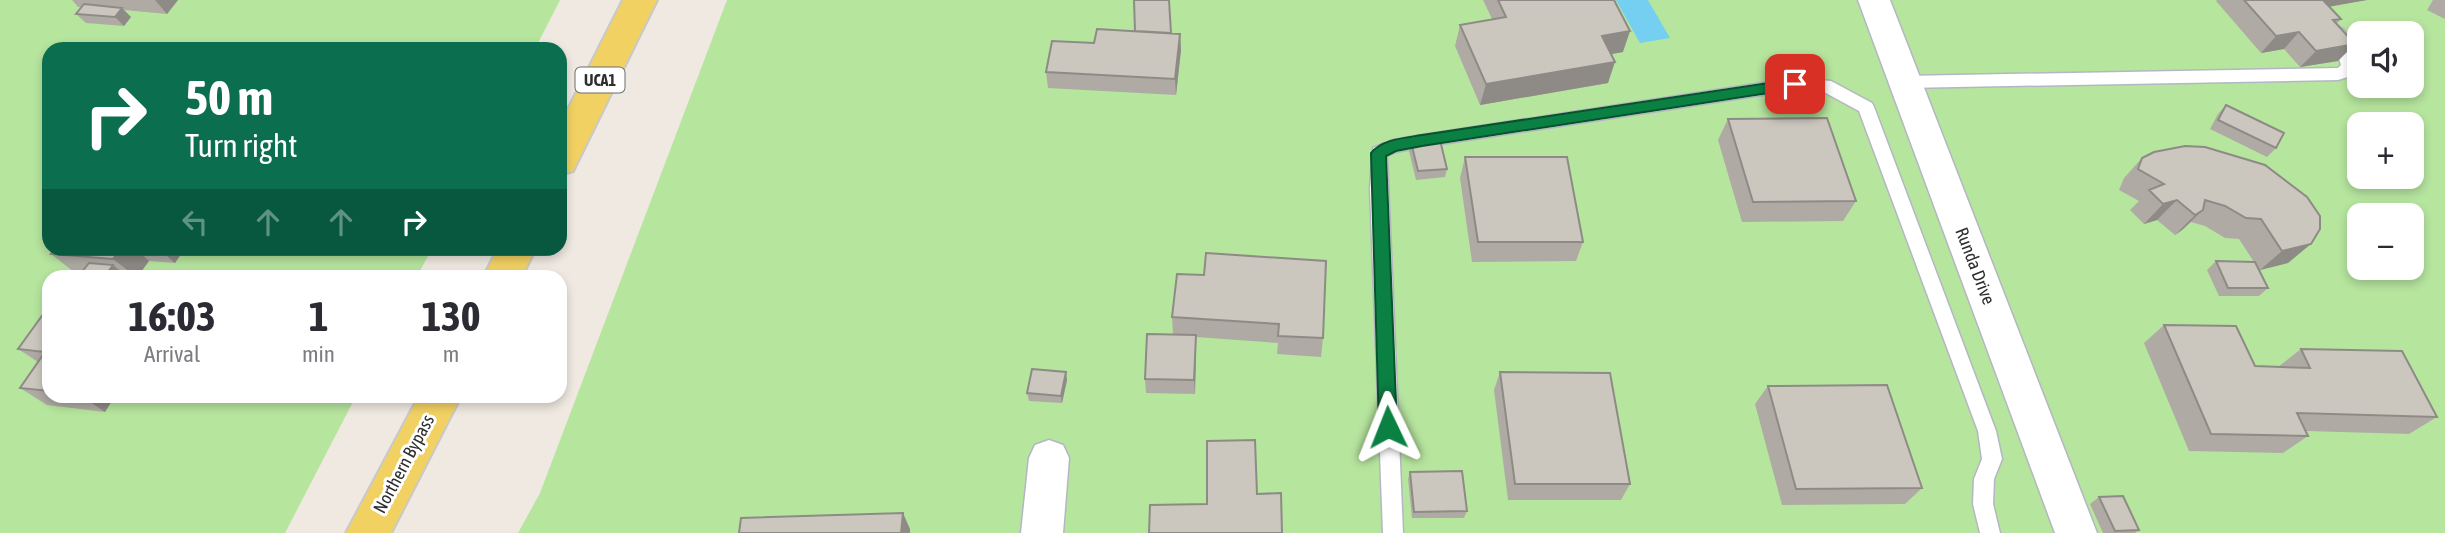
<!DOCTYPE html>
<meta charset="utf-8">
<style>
:root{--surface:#fff;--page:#f7f7f7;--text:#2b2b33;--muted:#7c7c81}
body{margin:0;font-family:"Asap Condensed",sans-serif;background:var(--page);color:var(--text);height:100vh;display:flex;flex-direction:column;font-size:26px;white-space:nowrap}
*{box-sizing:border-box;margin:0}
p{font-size:23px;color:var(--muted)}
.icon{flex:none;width:38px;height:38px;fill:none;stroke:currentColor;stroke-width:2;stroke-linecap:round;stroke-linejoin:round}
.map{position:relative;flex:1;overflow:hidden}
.panel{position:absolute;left:42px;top:270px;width:525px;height:133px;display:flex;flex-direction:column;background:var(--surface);border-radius:21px;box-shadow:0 4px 10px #0003}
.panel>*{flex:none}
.top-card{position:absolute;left:42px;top:42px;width:525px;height:214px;border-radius:21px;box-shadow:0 4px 10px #0003;background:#0b6e4f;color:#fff;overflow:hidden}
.fabs{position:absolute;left:2347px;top:21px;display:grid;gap:14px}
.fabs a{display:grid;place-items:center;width:77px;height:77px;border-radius:14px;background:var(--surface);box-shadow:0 4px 10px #0003;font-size:35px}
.pin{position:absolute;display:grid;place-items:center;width:60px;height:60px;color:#fff;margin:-30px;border-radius:14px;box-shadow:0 4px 10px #0006}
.me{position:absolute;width:77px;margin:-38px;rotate:358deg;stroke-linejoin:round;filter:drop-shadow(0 0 5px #0008)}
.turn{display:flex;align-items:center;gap:24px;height:147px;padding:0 28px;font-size:32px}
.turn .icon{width:91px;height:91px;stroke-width:2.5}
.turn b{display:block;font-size:49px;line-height:60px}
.lanes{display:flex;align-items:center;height:66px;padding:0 28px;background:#0003;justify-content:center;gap:35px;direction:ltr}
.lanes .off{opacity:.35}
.eta{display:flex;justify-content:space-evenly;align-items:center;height:119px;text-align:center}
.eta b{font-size:42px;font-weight:700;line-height:49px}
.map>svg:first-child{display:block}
.green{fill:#b6e59e;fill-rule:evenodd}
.water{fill:#75cff0}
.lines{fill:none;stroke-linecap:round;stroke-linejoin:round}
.lane-casing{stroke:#b4b7c1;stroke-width:3}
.street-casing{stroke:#b4b7c1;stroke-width:3}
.primary-casing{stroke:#c9c9c9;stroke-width:4}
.lane{fill:#fff;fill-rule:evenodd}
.street{fill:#fff;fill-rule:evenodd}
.primary{fill:#f2d163;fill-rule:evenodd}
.wall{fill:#afaba4}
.shaded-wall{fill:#8e8b86}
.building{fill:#cbc7bf;stroke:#8e8b86;stroke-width:2}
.route{fill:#0b8043;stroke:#07532c;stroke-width:2}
.labels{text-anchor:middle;stroke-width:6;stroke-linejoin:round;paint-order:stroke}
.shield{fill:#fff;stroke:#6d6d6d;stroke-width:2}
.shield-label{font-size:16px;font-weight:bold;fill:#2e2e2e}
.street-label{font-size:18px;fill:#2e2e2e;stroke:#fff}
</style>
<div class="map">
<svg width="2445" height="533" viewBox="0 0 2445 533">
<rect width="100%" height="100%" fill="#efe9e1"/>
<path class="green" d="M0 0H560L535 49H49V248L432 249 417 276H49V396H356L285 533H0Z
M727 0H2445V533H518L540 493ZM2359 33H2412V86H2359ZM2359 124H2412V177H2359ZM2359 215H2412V268H2359Z"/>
<path class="water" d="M1616 0H1648L1670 38 1640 43Z"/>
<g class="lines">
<defs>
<path id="lane" d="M2339 27C2352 32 2359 63 2354 75L2338 80 1905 88 1897 82 1905 76 2338 68 2341 65 2331 33Z
M1795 78 1831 81 1872 103 1874 107 1996 431 2002 459 1994 479 1993 504 2000 533H1980L1973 504 1974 479 1982 459 1978 431 1859 111 1822 91 1795 90 1422 147 1396 152 1387 156 1403 533H1383L1370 188 1373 148 1393 140 1422 135Z"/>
<path id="street" d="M1858 0H1890L2097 533H2055Z
M1049 440 1063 445 1069 458 1063 533H1021L1029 458 1035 445Z"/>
<path id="primary" d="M623 0H657L573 171 560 175V125Z
M498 248H536L522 276H484Z
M419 396H461L391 533H346Z"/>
</defs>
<use href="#lane" class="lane-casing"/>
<use href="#street" class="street-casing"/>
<use href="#primary" class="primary-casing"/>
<use href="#lane" class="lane"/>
<use href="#street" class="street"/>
<use href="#primary" class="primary"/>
</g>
<path class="wall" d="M72 0H178L167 14 124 10 131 17 124 26 86 23 76 14 82 7H78Z
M1483 0H1614L1623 52 1611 54 1608 83 1480 105 1455 46 1460 25 1492 19Z
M2217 0H2367L2329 6 2341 19 2336 24 2338 61 2300 67 2284 49 2261 53 2216 1Z
M2433 0H2445V19L2427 10Z
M1171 33 1180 34 1181 50 1176 95 1048 88 1046 72 1094 43Z
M2226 105 2276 148 2267 157 2210 129 2218 114Z
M1728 119 1856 201 1843 221 1742 222 1718 140Z
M1411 142 1447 169 1445 177 1416 180 1409 151Z
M1465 157 1583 242 1576 261 1472 262 1460 178Z
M2142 158 2265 165 2288 263 2260 270 2268 288 2259 296H2219L2207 270 2216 261 2254 262 2239 239 2225 238 2205 226 2191 222 2182 230 2175 235 2157 220 2144 224 2130 210 2139 201 2119 190 2124 178Z
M55 248H185L175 263 149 261 138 276H70L74 272 51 254Z
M1177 274 1323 338 1321 357 1277 354 1278 343 1196 337 1195 394 1146 393 1145 379 1173 335 1172 317Z
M49 306V396H115L105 412 47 405 20 388 38 362 18 349Z
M2164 325 2255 366 2278 367 2301 349 2437 417 2409 434 2306 431 2308 436 2283 453 2189 451 2144 343Z
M1066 372 1067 380 1062 403 1029 401 1027 393Z
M1500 372 1630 484 1621 500H1508L1494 390Z
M1768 386 1922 488 1905 504 1782 505 1755 404Z
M1410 472 1467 511 1464 518H1412L1408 479Z
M2099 497 2139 530 2135 533H2103L2090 504Z"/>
<path class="shaded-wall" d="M155 0H178L167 14Z
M2320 0H2367L2311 10Z
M122 8 131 17 124 26 115 17Z
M1630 31 1623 52 1595 57 1602 36Z
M2299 32 2284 49 2261 53 2276 36Z
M1180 34 1181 50 1176 95 1175 79Z
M2355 44 2338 61 2300 67 2316 51Z
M1615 62 1608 83 1480 105 1486 84Z
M2177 200 2157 220 2144 224 2163 204Z
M2203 210 2182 230 2175 235 2195 215Z
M2311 244 2288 263 2260 270 2282 251Z
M121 248H135L149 261 138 276H135L113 259Z
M158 248H185L175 263Z
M113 265 127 276H105Z
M1196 335V349L1195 394 1194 380Z
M1066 372 1067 380 1062 403 1061 396Z
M81 396H115L105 412Z
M903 513 910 529V533H901Z"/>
<path class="building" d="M1134 0H1169L1171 33 1135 31Z
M1498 0H1614L1630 31 1602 36 1615 62 1486 84 1460 25 1506 17Z
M2244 0H2323L2341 19 2333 20 2355 44 2316 51 2299 32 2276 36Z
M84 4 122 8 115 17 76 14Z
M1097 29 1180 34 1175 79 1046 72 1052 41 1094 43Z
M2226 105 2284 133 2276 148 2218 120Z
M1827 118 1856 201 1753 202 1728 119Z
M1440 140 1447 169 1418 171 1411 142Z
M2185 146 2205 147 2265 165 2307 197 2320 216V229L2311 244 2282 251 2261 219 2246 218 2225 206 2205 200 2203 210 2195 215 2177 200 2163 204 2149 190 2164 184 2138 169 2142 158 2154 152Z
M1465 157H1567L1583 242H1478Z
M55 248H121L113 259 51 254Z
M1206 253 1326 261 1323 338 1278 336 1279 324 1172 317 1177 274 1204 275Z
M2216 261 2255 262 2268 288H2228Z
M89 263 113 265 105 276H70L73 272 81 273Z
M49 306V391L20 388 45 352 18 349Z
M2164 325 2236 326 2255 366 2310 368 2301 349 2402 351 2437 417 2297 413 2308 436 2211 434Z
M1147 334 1196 335 1194 380 1145 379Z
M1032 369 1066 372 1061 396 1027 393Z
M1500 372 1610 373 1630 484H1515Z
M1887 385 1922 488 1796 489 1768 386Z
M1255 440 1257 494 1281 493 1282 533H1149L1150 505 1207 504V441Z
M1462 471 1467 511 1414 512 1410 472Z
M2123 496 2139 530 2115 531 2099 497Z
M903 513 901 533H739L741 518Z"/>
<path class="route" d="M1795 79 1803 84 1795 89 1422 146 1396 151 1386 156 1397 427 1394 432 1388 435 1382 432 1379 427 1371 153C1382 139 1405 138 1422 135Z"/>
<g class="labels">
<rect class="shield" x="575.5" y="67.5" width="49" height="25" rx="5"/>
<g class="shield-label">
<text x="600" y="86">UCA1</text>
</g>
<g class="street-label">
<text transform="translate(1975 266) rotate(69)" y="6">Runda Drive</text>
<text transform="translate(404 464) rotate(-62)" y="6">Northern Bypass</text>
</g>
</g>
</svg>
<div class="fabs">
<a><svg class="icon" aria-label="sound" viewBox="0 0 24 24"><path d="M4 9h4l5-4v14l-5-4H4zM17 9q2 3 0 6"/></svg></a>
<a>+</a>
<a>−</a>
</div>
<div class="pin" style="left:1795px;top:84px;background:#d93025"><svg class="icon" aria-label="arrive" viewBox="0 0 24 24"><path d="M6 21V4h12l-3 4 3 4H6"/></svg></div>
<svg class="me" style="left:1388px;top:427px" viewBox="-20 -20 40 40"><path d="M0-17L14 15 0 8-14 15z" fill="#0b8043" stroke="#fff" stroke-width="4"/></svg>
<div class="top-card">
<div class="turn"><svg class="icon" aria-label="right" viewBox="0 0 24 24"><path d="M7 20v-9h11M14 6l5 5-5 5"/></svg><div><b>50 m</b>Turn right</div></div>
<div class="lanes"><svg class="icon off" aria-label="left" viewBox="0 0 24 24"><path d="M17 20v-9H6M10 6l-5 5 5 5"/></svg><svg class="icon off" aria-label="ahead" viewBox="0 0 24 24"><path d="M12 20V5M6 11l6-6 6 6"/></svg><svg class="icon off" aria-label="ahead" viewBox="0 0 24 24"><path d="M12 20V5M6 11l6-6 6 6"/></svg><svg class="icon" aria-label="right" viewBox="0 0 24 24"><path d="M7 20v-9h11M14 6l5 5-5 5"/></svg></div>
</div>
<section class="panel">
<div class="eta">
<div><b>16:03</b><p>Arrival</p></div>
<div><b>1</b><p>min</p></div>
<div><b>130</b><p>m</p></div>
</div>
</section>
</div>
